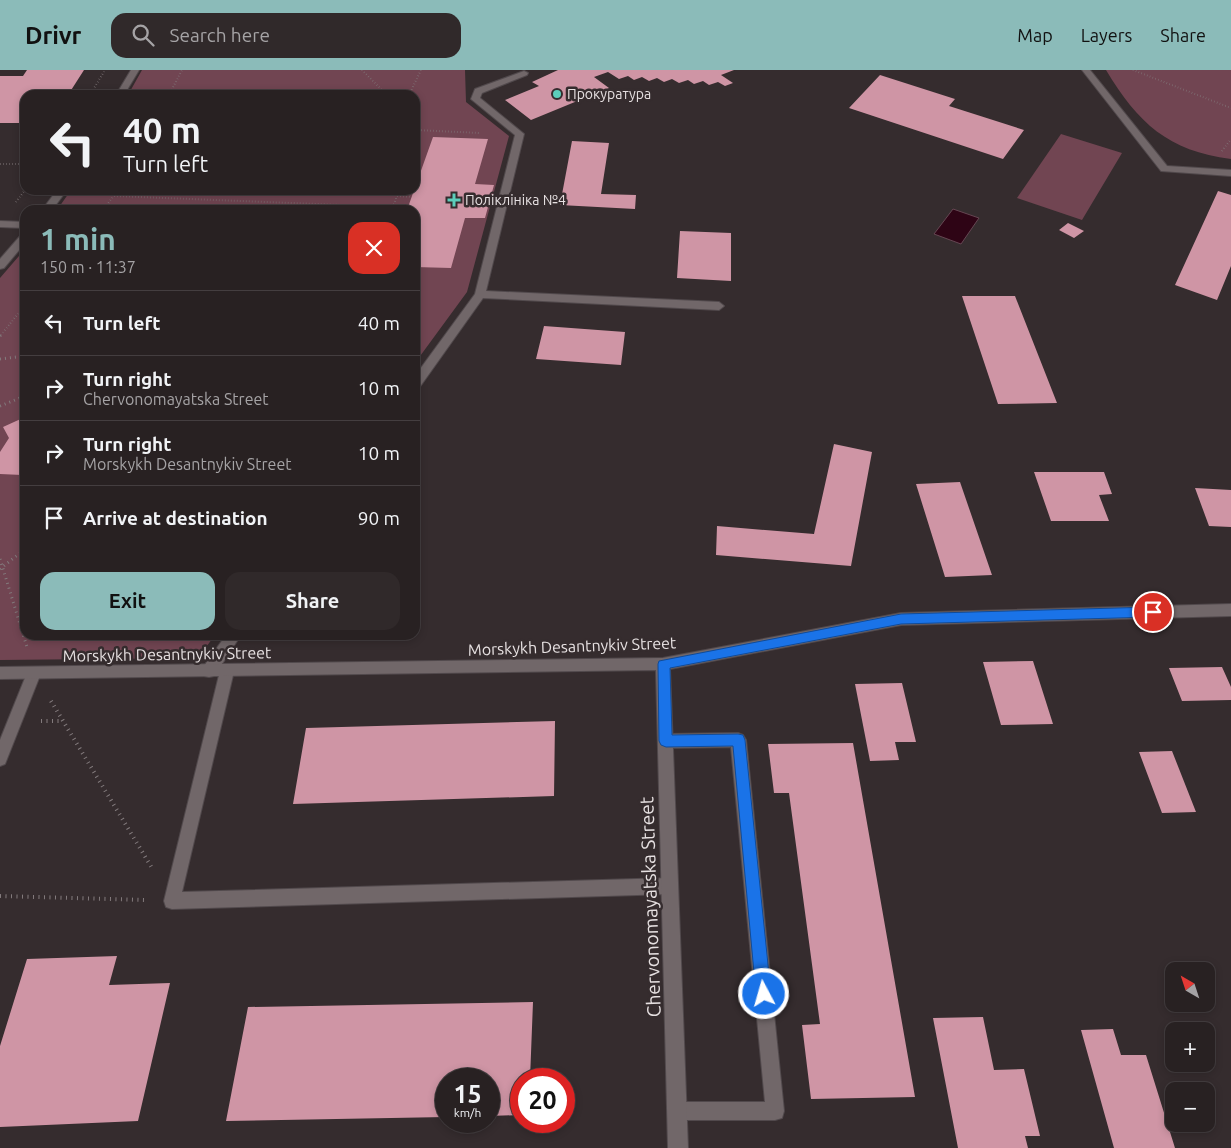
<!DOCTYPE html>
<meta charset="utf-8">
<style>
:root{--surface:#282122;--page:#30292a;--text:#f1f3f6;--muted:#a5a3a5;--line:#443e40;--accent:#8bbbb9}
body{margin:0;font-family:Ubuntu,sans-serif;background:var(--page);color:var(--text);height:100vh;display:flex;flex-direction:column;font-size:19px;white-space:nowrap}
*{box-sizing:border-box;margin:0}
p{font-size:16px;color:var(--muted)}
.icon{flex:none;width:28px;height:28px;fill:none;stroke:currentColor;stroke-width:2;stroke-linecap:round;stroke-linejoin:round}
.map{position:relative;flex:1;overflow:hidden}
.side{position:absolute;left:20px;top:135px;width:400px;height:435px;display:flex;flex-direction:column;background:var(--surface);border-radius:15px;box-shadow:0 2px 8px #0003,0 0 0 1px var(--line)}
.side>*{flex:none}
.guide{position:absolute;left:20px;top:20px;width:400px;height:105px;border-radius:15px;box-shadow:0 2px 8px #0003,0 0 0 1px var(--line);background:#282122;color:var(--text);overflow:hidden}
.needle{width:32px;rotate:321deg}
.buttons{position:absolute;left:1165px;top:892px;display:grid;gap:10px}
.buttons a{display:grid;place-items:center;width:50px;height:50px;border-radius:10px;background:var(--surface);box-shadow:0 2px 8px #0003,0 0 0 1px var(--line);font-size:25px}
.speed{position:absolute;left:435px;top:998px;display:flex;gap:10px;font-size:25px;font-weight:700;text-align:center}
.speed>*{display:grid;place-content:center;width:65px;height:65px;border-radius:50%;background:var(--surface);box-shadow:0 2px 8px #0003,0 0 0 1px var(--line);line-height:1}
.speed small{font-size:12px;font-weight:400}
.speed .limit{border:8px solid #d22;background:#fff;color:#111}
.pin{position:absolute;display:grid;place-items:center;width:42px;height:42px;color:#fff;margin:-21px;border:2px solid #fff;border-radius:50%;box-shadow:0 1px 5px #0007}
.me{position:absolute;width:55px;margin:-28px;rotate:354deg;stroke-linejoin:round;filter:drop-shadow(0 0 4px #0008)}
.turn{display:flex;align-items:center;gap:18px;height:105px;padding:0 20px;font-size:22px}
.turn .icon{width:65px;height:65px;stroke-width:2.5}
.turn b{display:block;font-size:35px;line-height:42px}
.round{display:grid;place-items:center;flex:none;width:52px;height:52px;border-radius:15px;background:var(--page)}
.head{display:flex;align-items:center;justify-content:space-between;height:85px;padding:0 20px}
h1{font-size:30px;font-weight:600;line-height:38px;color:var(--accent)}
.primary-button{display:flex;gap:10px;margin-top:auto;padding:10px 20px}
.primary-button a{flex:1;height:58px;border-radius:15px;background:var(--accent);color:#111;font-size:20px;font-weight:600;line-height:58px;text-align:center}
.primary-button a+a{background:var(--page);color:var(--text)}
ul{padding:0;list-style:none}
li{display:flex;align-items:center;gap:15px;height:65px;padding:0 20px;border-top:1px solid var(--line)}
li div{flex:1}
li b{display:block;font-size:19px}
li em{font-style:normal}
header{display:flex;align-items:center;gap:30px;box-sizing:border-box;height:70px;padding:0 25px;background:var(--accent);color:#111}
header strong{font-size:24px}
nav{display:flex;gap:28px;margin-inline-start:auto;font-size:18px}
.search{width:350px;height:45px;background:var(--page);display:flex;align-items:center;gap:12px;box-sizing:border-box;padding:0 18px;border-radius:15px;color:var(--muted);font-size:19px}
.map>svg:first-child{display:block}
.green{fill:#714552}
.water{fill:#2e0415;stroke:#654652}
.building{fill:#cf95a5}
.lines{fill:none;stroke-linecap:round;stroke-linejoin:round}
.service-casing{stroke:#51494c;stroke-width:2}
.minor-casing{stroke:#51494c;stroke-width:2}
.secondary-casing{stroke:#51494c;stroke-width:2}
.path-far2{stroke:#837b7d;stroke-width:2;stroke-dasharray:0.5 2.5;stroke-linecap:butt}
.path-far1{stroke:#837b7d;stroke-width:3;stroke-dasharray:1 4;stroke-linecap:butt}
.path{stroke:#837b7d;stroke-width:4;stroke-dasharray:1 4.5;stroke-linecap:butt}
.service{fill:#716769;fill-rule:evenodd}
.minor{fill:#716769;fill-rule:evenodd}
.secondary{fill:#716769;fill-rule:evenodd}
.route{fill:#1a73e8;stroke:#114b97}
.poi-dot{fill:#5ccebb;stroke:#352c2e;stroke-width:2}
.labels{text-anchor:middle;stroke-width:5;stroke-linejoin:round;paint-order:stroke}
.far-poi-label{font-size:14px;fill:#e6e0e1;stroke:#352c2e;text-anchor:start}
.street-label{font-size:16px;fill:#e6e0e1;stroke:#352c2e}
.near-street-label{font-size:19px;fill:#e6e0e1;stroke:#352c2e}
</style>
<header>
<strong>Drivr</strong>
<div class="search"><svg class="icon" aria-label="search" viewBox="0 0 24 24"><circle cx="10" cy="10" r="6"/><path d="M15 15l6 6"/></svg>Search here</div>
<nav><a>Map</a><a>Layers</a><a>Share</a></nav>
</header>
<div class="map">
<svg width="1231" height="1078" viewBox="0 0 1231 1078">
<rect width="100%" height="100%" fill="#352c2e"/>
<path class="green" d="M142 0H465L466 32 509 66 467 222 415 293V140H57L71 120H415V25H128Z
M1106 0H1231V89C1168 81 1138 53 1106 0Z
M1061 64 1122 83 1082 150 1017 128Z
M25 179V565H215L198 588 0 590V208Z"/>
<path class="water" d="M953 139 979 148 961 174 934 164Z"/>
<path class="building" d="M27 0H84L68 25H25V53H0V6H23Z
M558 0H734L721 5 733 13 725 16 718 12 709 15 703 11 694 14 688 10 679 13 672 9 664 12 657 8 649 11 642 7 634 10 628 6 619 9 608 2 594 7 609 18 531 50 505 30 539 16 532 12Z
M880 5 955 29 949 36 1024 60 1003 89 849 38Z
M433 67 488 69 475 114 494 115 485 148H465L451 198 415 197V140H407Z
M572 71 609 73 601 124 636 125 635 139 560 135Z
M1218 121 1231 125V196L1217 230 1175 215Z
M1068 153 1084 161 1074 168 1059 160Z
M680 161 731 163V211L677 208Z
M962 226H1015L1057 333 998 334Z
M544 256 625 262 621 295 536 289Z
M25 347V401L22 405 0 404V382L9 368 3 357Z
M834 374 872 382 851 496 716 485 717 456 814 464Z
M1034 402H1104L1112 424 1099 425 1109 451H1051Z
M960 412 992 505 945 507 916 414Z
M1195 418 1231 420V457L1209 456Z
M1033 591 1053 654 1001 655 983 592Z
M1222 597 1231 617V630L1182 631 1169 598Z
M902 613 916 672H895L899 690 870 691 855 614Z
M555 651 554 726 293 734 306 658Z
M853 673 915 1027 811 1029 802 955 820 954 789 723H774L768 674Z
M1172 681 1196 742 1162 743 1139 682Z
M117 886 109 915 170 913 138 1051 0 1057V976L27 889Z
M533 932 530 1009H521V1045L489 1046V1009H446V1047L226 1051 248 937Z
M983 947 994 1000 1024 999 1040 1066H1025L1028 1078H958L933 948Z
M1113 959 1121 985H1146L1175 1078H1114L1081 960Z"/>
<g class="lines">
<defs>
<path id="service" d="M1082 0H1090L1167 96 1231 100V106L1161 101Z
M524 1 528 3 527 5 482 23 480 28 524 64 486 221 719 232 724 236 719 240 483 228 419 318 415 319V306L475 224 515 65 471 29 475 19Z
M0 151 25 152V158L0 157Z
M226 565H241L214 606 209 607 204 606 202 601 204 596Z
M227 595 232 596 234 601 182 822 670 808 676 810 678 816 676 822 670 824 172 839 166 837 164 831 220 601 222 596Z
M34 597 39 598 41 603 5 694 0 696V670L29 598Z
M738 663 743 665 746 670 784 1041 782 1048 775 1050H677L670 1048 668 1041 670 1034 677 1032H765L731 677 666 678 661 676 658 671 661 666 666 664Z"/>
<path id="minor" d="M1231 534V546L901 555 670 599 688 1078H668L656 600 0 609V597L663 588 901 543Z"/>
<path id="secondary" d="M131 0H139L124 25H116Z
M57 120H67L52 140H42Z
M25 164V173L4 198 0 199V189L21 165Z"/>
</defs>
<use href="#service" class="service-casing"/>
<use href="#minor" class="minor-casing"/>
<use href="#secondary" class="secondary-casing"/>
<path class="path-far2" d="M362 0 387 25
M1133 0 1231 38
M90 25 105 0
M169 25 182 0
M409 25 421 0
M415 60 480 63
M1222 81 1231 69
M0 94H25
M114 126 393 137 399 120
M397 126 412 127
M16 132 25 120
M103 140 118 120
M1 265 25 235"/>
<path class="path-far1" d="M0 266 2 264
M0 289 25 286
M0 336 25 326
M0 489 27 577
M0 499 25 479"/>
<path class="path" d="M51 631 152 798
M41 651H62
M0 826 146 830"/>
<use href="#service" class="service"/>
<use href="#minor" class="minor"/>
<use href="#secondary" class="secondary"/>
</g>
<path class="route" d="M1153 537 1157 539 1159 542 1157 546 1153 547 901 554 670 598 672 665 738 664 743 665 745 670 771 924 769 929 764 931 758 929 756 924 733 676 666 677 661 675 659 671 658 594 659 591 901 544Z"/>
<g class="poi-dot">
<circle cx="557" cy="24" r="5"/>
<path d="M451.5 122.5h5v5h5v5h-5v5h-5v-5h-5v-5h5z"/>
</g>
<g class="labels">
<g class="far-poi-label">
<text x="567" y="29">Прокуратура</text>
<text x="465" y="135">Поліклініка №4</text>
</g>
<g class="street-label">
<text transform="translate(572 576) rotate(-2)" y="6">Morskykh Desantnykiv Street</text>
<text transform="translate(167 584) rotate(-1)" y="6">Morskykh Desantnykiv Street</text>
</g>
<g class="near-street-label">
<text transform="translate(650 837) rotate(-92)" y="7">Chervonomayatska Street</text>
</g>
</g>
</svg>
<div class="buttons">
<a><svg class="needle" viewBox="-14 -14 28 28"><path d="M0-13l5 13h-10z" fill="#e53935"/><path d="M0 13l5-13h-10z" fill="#a5a3a5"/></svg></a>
<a>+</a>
<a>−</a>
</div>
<div class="speed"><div>15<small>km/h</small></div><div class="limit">20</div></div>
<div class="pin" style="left:1153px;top:542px;background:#d93025"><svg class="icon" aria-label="arrive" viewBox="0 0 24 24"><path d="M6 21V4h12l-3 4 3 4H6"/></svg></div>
<svg class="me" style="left:764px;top:924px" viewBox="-20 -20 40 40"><circle r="17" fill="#1a73e8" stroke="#fff" stroke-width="3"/><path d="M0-11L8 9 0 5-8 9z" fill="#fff"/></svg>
<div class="guide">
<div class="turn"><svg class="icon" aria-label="left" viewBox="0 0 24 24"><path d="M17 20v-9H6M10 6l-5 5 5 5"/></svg><div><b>40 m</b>Turn left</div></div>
</div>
<section class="side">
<div class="head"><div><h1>1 min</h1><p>150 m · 11:37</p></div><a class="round" style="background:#d93025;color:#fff"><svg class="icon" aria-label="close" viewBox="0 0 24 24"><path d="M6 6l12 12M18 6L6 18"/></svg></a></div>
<ul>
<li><svg class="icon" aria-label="left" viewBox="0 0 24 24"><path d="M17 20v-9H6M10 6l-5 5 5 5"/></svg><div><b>Turn left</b></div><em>40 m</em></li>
<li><svg class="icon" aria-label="right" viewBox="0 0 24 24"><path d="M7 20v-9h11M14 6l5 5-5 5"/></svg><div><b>Turn right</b><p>Chervonomayatska Street</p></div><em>10 m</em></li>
<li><svg class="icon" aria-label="right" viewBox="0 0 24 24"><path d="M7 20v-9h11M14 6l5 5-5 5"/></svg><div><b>Turn right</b><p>Morskykh Desantnykiv Street</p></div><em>10 m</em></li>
<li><svg class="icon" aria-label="arrive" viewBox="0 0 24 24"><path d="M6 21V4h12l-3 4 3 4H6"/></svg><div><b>Arrive at destination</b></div><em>90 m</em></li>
</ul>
<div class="primary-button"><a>Exit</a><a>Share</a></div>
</section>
</div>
